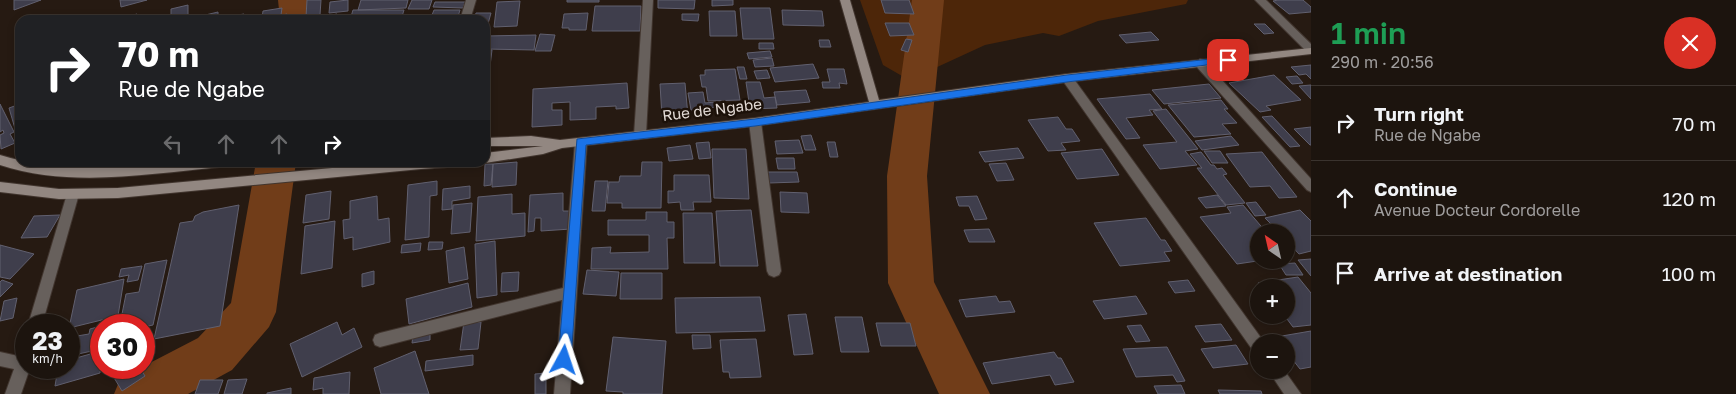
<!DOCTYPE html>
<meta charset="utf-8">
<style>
:root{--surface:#1c140e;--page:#29211c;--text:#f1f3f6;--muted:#a09e9e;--line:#3a332e}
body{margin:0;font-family:"Golos Text",sans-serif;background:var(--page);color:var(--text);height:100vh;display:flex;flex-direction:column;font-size:19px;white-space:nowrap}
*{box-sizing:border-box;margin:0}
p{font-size:16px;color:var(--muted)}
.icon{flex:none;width:28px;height:28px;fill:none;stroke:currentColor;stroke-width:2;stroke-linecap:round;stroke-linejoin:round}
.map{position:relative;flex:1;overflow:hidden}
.sheet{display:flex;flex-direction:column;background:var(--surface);width:425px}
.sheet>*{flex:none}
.guide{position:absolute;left:15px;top:15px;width:475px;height:152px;border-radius:15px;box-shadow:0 2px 8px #0003,0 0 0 1px var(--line);background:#202124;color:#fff;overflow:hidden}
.needle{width:32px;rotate:326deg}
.fabs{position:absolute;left:1250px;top:224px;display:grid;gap:10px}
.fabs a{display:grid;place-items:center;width:45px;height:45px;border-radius:50%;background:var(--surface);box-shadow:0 2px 8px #0003,0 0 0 1px var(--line);font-size:25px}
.speed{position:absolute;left:15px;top:314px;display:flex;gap:10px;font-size:25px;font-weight:700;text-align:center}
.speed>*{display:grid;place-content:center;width:65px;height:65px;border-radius:50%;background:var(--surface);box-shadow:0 2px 8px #0003,0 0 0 1px var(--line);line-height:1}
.speed small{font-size:12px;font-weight:400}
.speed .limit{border:8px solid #d22;background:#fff;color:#111}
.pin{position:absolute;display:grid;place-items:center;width:42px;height:42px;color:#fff;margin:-21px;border-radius:10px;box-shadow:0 2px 8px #0006}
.me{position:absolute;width:55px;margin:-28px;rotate:5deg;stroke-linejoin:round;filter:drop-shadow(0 0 4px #0008)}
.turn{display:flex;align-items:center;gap:18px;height:105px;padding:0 20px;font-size:22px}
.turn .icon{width:65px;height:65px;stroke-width:2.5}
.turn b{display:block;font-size:35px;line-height:42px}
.lanes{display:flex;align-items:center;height:48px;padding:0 20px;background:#0003;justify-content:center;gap:25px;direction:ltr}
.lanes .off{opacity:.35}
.round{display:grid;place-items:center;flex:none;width:52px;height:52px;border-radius:26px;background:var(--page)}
.overview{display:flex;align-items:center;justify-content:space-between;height:85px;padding:0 20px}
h1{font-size:30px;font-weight:600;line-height:38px;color:#1e9e55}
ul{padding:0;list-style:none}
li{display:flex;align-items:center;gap:15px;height:75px;padding:0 20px;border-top:1px solid var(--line)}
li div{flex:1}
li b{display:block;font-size:19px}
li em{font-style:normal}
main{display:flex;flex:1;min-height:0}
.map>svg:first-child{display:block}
.green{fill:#4d2609}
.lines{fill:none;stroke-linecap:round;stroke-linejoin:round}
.river{fill:#713d19;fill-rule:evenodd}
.building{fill:#3f3e4c;stroke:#61606f}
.street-casing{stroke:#41352e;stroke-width:2}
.secondary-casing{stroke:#41352e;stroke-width:2}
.street{fill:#67605c;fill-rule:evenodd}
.secondary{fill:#928781;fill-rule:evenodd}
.route{fill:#1a73e8;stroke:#114b97}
.labels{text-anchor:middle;stroke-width:5;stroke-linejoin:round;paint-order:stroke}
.street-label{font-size:15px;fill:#e4dcd7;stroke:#1c1109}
</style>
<main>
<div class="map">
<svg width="1311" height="394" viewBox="0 0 1311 394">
<rect width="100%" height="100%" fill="#261a12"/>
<path class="green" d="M860 0H1188L1186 4 1098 21 1059 36 1043 33 985 45 909 80 883 65Z"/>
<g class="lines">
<path class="river" d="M278 0H310L314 20H280Z
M912 0H944L927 176 934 282 990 394H939L888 283 887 176Z
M256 162H296L276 312 269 327 232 370 188 394H114L121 377 144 368V366L198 338 231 303Z"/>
</g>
<path class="building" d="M14 0H41L14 10Z
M120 0H147L121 7Z
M307 0H321L320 15 306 17Z
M348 0V11L329 13 330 2Z
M361 0H408L406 8 358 10Z
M412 0H432L429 9H408Z
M567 0H599V2H567Z
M658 0H695L694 9 658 8Z
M712 0H733V5L712 6Z
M881 0H909L914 14 885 13Z
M1278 0H1303L1311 7V12L1289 14 1273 1Z
M520 1 517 26 494 27 497 2Z
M435 2H465L463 8 433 7Z
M188 5V20H171V9Z
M595 6H641L640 31H592Z
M282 8 281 15 262 18 263 11Z
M740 8H770L774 39H743Z
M353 10H404L401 20H350Z
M434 10H460L457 20H430Z
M782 10 822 11 824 26 783 25Z
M709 11H735L737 36H710Z
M218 12V17L197 20V17Z
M476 13H491L486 31 485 20H474Z
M588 13 586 30H569V28H562L564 14Z
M137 14V20H119V19Z
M244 14V20H232V16Z
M287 14V20H260Z
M337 14V20H304Z
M682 14H699L698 21 682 20Z
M885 23H909L914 35 890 36Z
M1254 24H1265L1274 33 1264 34Z
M1151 32 1159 40 1126 43 1119 35Z
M540 34 555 35 551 51H535Z
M536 35 534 50 485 49V36Z
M906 39 912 40 908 52 901 50Z
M819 40H829L831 47H820Z
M759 43H773L774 49H759Z
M485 50H492L489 74H485Z
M770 51 772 57 749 59 747 53Z
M772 58 774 66 755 67 753 60Z
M813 64 819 78 775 82 770 68Z
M1311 65V79L1306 74 1299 75 1291 67Z
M737 67H744L747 79H740Z
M735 69 740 100 708 101 706 87H702L700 75H705V70Z
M827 69H844L847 84 839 83 840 88H823L822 82H830Z
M767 70 770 78 757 79 754 71Z
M1274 75 1301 100 1266 106 1271 110 1260 112 1229 83Z
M1297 76 1303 83 1292 84 1286 77Z
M746 82H760L764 98 775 97 777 108 750 109Z
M627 83 629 108 616 109V106L596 107V119L570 120V102L552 103V110H562V125L532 127 533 89Z
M685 83 688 116 662 117 660 84Z
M1209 84 1221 98 1164 104 1152 90Z
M1311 85V99L1299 86Z
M806 90 810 102 777 105 774 92Z
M703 92 705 103 716 102 717 107 691 110 688 93Z
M1150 94 1162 109 1149 110 1153 115 1126 118 1140 138 1126 139 1097 99Z
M1221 100 1228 109H1224L1237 123 1222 124 1231 134 1194 137 1168 105Z
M0 104 14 132 10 134 15 143 1 149 0 135 4 133 3 130 0 132Z
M20 104V138L18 139 9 108Z
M1166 109 1198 149 1185 151 1197 165 1160 169 1143 145 1177 142 1153 111Z
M1272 116 1300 146 1290 147 1262 117Z
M1058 117 1066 129H1072L1080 141 1061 143 1066 150 1048 151 1028 120Z
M1311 127V145H1310L1294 129Z
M811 135 816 150H805L801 136Z
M1231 136 1239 145 1202 150 1195 141Z
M799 140 803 153 777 154 775 141Z
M709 142 711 158 699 159 696 143Z
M827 142H835L838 157H830Z
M690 145 693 159 669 161 667 148Z
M1018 148 1024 158 985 162 979 152Z
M712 149H746L749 199 714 198Z
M1102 149 1119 175 1077 179 1061 153Z
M1204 151H1220L1228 163H1212Z
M1201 152 1211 165H1214L1217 169 1222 168 1227 174 1223 175 1245 203 1226 205 1197 168H1202L1190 154Z
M1262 152 1297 197 1279 198 1270 186 1250 187 1226 154Z
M776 158H794L795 169H778Z
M517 162 516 185 492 187 493 164Z
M642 162H662L661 208H622V203H607L609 182H619L620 176H641Z
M1006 163 1014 180 997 181 989 164Z
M485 164H493L491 185 484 186Z
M767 172H797L799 182 769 183Z
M674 175H709L711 202H693L694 210H681L680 202 668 203V191H674Z
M437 181V195L430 196 429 237 405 240 408 185Z
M595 181H608L605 211H592Z
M470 186V198L452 201V209L442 210 443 189Z
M331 191 329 219 303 223 306 195Z
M780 192 807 193 809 213 781 212Z
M563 193V211H571V229L541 231V218H535L534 231 528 232 530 195Z
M512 194V214L525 213V236L476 241 478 197Z
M1217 195 1226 206 1206 208 1198 198Z
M377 196 378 220 389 218 390 242 353 250V237L344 239 343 220 350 219V201Z
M977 196 987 219 975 220 969 206H959L956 197Z
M1256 202 1266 215 1255 216 1246 203Z
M472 203 470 232 451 234 453 205Z
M239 205 220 326 154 339 180 223 193 221 195 216 203 212Z
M1243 205 1266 232H1259V237L1253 238 1259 245V260H1264L1237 264 1200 217 1231 213 1227 207Z
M751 210 758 266H720L716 211Z
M1300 210 1311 221V251L1299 254 1286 240V232H1279L1265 218Z
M646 212H667V222H674V238H667L668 269H591L592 248 611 247 610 253 649 252V235H608V220H646Z
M683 213H712L715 263H684Z
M60 215 47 237 21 238 34 216Z
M1146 218 1161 240H1165L1172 251 1164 252 1170 261 1120 266 1094 223Z
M335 221 332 268 301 274 305 226Z
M989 229 995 242H969L964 230Z
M495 241 497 295 477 298 475 244Z
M429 242H443L442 249 428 250Z
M421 243 420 251 401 253 402 245Z
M0 245 34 254 10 279 0 277Z
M464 247 468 279 449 283 446 251Z
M1311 259V276L1298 260Z
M167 260 153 325 144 327V325H126L128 317 121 319 126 294 139 292 145 264Z
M1295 263 1303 275H1286L1279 264Z
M142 266 138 280 127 282 129 275 119 277 121 269Z
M587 270 619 272 616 296 583 294Z
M374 271V284L362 287V274Z
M519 272 518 291 501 292 502 273Z
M621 273H662V299H620Z
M1298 277 1311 293V325L1293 327 1284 315H1286V288H1262L1258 283Z
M124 279 118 316 69 328 77 290Z
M2 280 13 284 0 297V282Z
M1188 280 1195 291 1175 293 1168 282Z
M468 283 472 307 409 324 406 299Z
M996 296 999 302 1010 301 1015 312 966 317 959 300Z
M1136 296 1147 314 1104 319 1093 301Z
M760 297 765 331 676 333 675 298Z
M17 298 13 318 0 321 4 301Z
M806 314 813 354 794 355 788 315Z
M835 317H862L869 352H841Z
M337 322 342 335 354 328 362 347 302 377 290 344Z
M464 322H481L478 349 460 350Z
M876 323H910L916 346H881Z
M1221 324 1232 340 1205 342 1195 326Z
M1141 325 1150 341 1136 342 1127 326Z
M101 326V349L69 356 71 337 89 334 90 329Z
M1311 331V367L1300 369 1286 351V342H1280L1276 337Z
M430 332V340L412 343 413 335Z
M692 335H710L711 348 693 349Z
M613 337 666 341 662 394H623V392L606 391Z
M756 339 761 377 730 378 729 372H723L720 340Z
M1236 345 1248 364 1213 368 1201 349Z
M1167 347 1185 381 1177 382 1173 375 1136 377 1123 349Z
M101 351 100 373 55 386 58 368H69V360Z
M415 351 429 394H381L374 368Z
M1054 352 1058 358H1061L1074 382 1055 385 1050 375 992 384 983 363Z
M473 355V365L425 371 426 361Z
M126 368H140L145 376 122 391 113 376Z
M350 372 349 394H323V388L313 390 314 378Z
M546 373V394H535V374Z
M247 379 242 394H224L228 380Z
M200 380H223L218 394H195Z
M1181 385 1185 394H1158L1154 386Z
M291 388V394H267V393Z
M1218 390 1261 391 1262 394H1220Z"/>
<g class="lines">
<defs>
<path id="street" d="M466 0H476L470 20H460Z
M643 0H653L646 135 640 139 634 135Z
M1255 0H1266L1311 44V53L1307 52Z
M1200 59 1204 60 1311 179V192L1307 190 1196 66 1195 63Z
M1067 74 1071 75 1264 342H1259V354L1254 352 1063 81 1062 78 1063 75Z
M755 118 761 122 781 271 779 275 774 277 769 275 767 271 749 122Z
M581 138 587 142 570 394H554L562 300 380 347 375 345 373 340 375 335 380 333 563 288 575 142Z
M73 189 77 191 79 194 42 325H28L67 194 69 191Z
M26 348V368H30L21 394H5L14 369 0 366V352L18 356 21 350Z
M1268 370H1284L1301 394H1284Z"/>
<path id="secondary" d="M840 0H850L879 100 1067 74 1311 48V54L1067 82 755 126 562 148 543 154 485 163V153L543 146H485V138L531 136 560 140 755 118 869 102Z
M0 155C56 173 110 165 168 163 187 162 207 162 226 162L220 167C148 174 70 188 0 165Z
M397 162H454L448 167 421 169 118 198 59 199 0 192V182L59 189 118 188Z"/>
</defs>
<use href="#street" class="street-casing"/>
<use href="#secondary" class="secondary-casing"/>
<use href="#street" class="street"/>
<use href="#secondary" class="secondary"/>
</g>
<path class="route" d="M1228 57 1231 58V62L1067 82 755 126 586 145 571 360 569 364 564 366 560 364 558 360 577 139 755 119 1067 75Z"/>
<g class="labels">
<g class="street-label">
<text transform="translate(712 110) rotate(-7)" y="5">Rue de Ngabe</text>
</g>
</g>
</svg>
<div class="fabs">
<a><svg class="needle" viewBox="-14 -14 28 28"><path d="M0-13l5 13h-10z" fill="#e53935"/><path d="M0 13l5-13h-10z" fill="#a09e9e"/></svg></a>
<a>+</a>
<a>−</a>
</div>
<div class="speed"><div>23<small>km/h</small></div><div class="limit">30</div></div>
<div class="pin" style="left:1228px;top:60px;background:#d93025"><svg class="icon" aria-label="arrive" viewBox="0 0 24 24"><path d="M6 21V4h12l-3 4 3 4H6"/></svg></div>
<svg class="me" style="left:564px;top:360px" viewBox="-20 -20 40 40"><path d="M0-17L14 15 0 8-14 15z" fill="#1a73e8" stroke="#fff" stroke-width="4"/></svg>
<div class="guide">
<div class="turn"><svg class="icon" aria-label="right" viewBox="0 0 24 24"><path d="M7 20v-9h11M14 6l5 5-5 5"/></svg><div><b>70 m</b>Rue de Ngabe</div></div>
<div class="lanes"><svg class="icon off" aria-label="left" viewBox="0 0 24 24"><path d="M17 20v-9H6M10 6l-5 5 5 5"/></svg><svg class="icon off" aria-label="ahead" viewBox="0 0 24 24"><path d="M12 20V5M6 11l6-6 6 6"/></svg><svg class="icon off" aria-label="ahead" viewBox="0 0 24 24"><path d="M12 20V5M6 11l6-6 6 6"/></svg><svg class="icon" aria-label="right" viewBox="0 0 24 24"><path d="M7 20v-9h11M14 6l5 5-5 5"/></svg></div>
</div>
</div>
<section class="sheet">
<div class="overview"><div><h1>1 min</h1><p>290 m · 20:56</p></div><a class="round" style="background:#d93025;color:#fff"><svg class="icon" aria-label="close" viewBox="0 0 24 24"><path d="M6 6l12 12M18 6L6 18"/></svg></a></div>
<ul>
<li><svg class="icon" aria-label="right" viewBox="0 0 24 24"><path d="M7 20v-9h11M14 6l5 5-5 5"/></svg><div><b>Turn right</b><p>Rue de Ngabe</p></div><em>70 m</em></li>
<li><svg class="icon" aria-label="ahead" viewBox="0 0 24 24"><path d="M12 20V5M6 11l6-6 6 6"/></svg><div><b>Continue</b><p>Avenue Docteur Cordorelle</p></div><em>120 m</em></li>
<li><svg class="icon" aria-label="arrive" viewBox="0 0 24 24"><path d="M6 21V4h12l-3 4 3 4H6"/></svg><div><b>Arrive at destination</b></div><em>100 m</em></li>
</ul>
</section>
</main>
